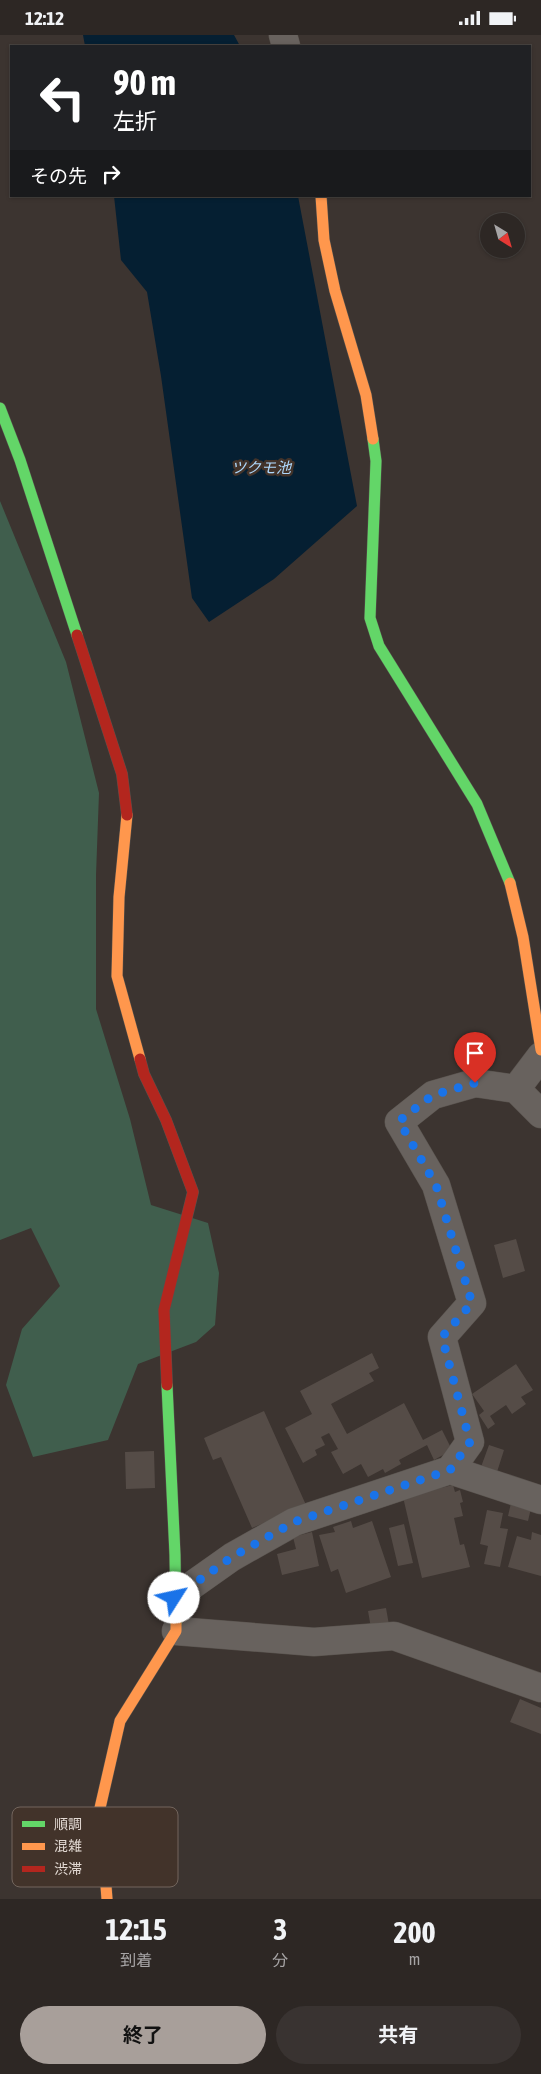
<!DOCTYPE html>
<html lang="ja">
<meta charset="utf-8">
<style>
:root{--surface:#2d2724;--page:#393331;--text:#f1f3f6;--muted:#a7a5a6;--line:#484441;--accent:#a89f9a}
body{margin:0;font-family:"Asap Condensed","Noto Sans JP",sans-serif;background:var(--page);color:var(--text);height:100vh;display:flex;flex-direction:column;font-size:19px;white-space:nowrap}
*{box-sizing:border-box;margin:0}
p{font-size:16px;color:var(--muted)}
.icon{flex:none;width:28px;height:28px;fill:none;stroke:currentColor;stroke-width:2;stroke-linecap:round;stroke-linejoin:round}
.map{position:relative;height:1864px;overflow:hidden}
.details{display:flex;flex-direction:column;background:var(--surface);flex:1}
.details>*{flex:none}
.top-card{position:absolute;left:10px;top:10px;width:521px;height:152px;border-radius:0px;box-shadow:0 1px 4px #0004,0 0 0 1px var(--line);background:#202124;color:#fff;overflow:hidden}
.needle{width:32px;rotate:143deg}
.tools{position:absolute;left:480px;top:178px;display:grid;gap:10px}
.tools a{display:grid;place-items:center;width:45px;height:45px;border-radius:50%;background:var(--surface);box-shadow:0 1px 4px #0004,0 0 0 1px var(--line);font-size:25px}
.pin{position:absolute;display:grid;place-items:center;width:42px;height:42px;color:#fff;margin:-51px -21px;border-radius:50% 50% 50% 0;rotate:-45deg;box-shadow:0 0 5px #0007}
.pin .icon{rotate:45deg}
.me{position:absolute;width:55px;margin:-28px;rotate:55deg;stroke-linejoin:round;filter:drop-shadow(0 0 4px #0008)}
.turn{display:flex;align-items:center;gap:18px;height:105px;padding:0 20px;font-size:22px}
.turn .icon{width:65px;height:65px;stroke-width:2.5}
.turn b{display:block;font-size:35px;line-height:42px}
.then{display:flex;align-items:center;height:48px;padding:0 20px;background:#0003;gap:10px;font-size:19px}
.eta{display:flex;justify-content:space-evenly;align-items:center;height:85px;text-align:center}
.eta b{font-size:30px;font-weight:700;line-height:35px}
.primary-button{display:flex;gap:10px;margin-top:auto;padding:10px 20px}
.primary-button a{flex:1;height:58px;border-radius:30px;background:var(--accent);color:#111;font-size:20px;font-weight:700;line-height:58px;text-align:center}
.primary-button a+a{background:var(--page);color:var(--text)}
.status{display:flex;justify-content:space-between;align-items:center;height:35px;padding:0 25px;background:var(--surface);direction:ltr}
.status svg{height:14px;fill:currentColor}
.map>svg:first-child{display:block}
.green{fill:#405e4d}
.water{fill:#051f32}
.building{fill:#554c47}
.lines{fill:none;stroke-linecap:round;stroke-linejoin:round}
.street-casing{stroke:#58524d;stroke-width:29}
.fast-casing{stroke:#58524d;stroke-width:12}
.slow-casing{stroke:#58524d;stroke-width:12}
.jam-casing{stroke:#58524d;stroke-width:12}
.street{stroke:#68625e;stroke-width:28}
.fast{stroke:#63d668;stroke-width:11}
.slow{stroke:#ff974d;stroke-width:11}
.jam{stroke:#b3261e;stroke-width:11}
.route{stroke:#1a73e8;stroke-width:9;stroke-dasharray:0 16.2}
.labels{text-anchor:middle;stroke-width:5;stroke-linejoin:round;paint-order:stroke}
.water-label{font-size:15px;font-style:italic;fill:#aed9fd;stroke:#42332a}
.key{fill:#42332a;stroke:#72655d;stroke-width:1}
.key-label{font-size:14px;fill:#e2d9d3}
</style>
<div class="status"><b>12:12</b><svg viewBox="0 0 49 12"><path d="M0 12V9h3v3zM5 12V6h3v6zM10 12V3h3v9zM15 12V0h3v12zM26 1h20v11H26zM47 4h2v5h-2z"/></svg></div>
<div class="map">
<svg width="541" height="1864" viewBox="0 0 541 1864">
<rect width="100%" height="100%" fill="#3c3430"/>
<path class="green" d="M0 466 66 627 99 758 96 840V974L130 1084 151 1170 208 1188 219 1238 215 1290 196 1307 138 1329 108 1405 33 1422 6 1350 22 1294 60 1251 31 1193 0 1205Z"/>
<path class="water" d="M83 0H234L240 11H85Z
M114 161H298L357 471 274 544 209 587 192 563 161 341 147 257 121 225Z"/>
<path class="building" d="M516 1204 525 1236 503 1243 494 1210Z
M372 1318 379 1333 369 1338 374 1346 331 1369 347 1399 404 1368 423 1405 442 1395 452 1415 434 1425 427 1410 399 1425 401 1429 385 1438 383 1434 368 1442 361 1429 343 1439 331 1417 338 1414 329 1398 321 1402 325 1410 315 1415 317 1420 303 1428 285 1393 312 1379 300 1356Z
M516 1329 533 1355 521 1362 526 1369 512 1379 506 1370 490 1381 495 1389 488 1394 479 1380 484 1376 472 1359Z
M264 1376 306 1470 252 1493 221 1422 213 1425 204 1403Z
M489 1410 504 1415 497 1437 481 1432Z
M154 1416 155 1453 126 1454 125 1417Z
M453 1450 455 1457 460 1455 463 1467 460 1468 463 1481 454 1483 460 1510 464 1509 470 1532 422 1543 403 1462Z
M511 1468 531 1473 528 1486 508 1481Z
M487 1475 503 1478 500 1493 508 1494 500 1532 484 1529 488 1511 480 1509Z
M351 1486 353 1493 372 1486 391 1542 346 1558 338 1534 331 1537 319 1500 335 1497 333 1492Z
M404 1489 413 1528 398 1531 389 1493Z
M312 1497 319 1531 282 1540 277 1519 296 1514 293 1502Z
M532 1497 541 1500V1541L508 1532 517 1501 531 1505Z
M386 1573 389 1590 371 1593 368 1576Z
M520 1664 541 1673V1699L510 1687Z"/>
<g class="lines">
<defs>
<path id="street" d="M283 0 286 11
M516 1054 541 1021
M450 1435 470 1407 442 1302 472 1268 436 1150 399 1087 433 1060 475 1048 516 1054 541 1079
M174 1563 232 1522 294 1487 450 1435 541 1465
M176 1596 314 1607 394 1601 541 1653"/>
<path id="fast" d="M0 373 20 425 77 600
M373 404 376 426 370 583 379 611 477 769 510 848
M167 1350 175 1520 176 1588"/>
<path id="slow" d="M321 161 324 205 335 256 366 360 373 404
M127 780 119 862 117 941 140 1024
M510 848 523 902 541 1015
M107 1864 100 1773 120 1686 176 1596V1588"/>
<path id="jam" d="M77 600 122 739 127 780
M140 1024 144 1039 166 1085 193 1157 164 1275 167 1350"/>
</defs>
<use href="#street" class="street-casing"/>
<use href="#fast" class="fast-casing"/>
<use href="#slow" class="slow-casing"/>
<use href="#jam" class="jam-casing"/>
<use href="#street" class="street"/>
<use href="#fast" class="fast"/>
<use href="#slow" class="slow"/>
<use href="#jam" class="jam"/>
</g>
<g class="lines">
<path class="route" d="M174 1563 232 1522 294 1487 450 1435 470 1407 442 1302 472 1268 436 1150 399 1086 433 1060 475 1048"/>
</g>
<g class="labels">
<g class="water-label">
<text x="261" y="438">ツクモ池</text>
</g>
</g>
<rect x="12" y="1772" width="166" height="80" rx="8" class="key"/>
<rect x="22" y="1786" width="23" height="6" fill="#63d668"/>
<rect x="22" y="1808" width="23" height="7" fill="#ff974d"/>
<rect x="22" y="1831" width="23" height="6" fill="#b3261e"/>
<g class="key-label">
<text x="54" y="1794">順調</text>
<text x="54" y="1816">混雑</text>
<text x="54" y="1839">渋滞</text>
</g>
</svg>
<div class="tools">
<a><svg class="needle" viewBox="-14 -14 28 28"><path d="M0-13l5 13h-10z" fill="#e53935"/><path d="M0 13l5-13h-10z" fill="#a7a5a6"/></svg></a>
</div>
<div class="pin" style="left:475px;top:1048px;background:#d93025"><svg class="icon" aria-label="arrive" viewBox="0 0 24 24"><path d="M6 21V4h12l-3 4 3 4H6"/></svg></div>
<svg class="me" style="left:174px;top:1563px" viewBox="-20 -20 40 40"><circle r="19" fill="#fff"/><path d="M0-13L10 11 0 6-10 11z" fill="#1a73e8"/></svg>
<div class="top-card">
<div class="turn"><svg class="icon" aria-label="left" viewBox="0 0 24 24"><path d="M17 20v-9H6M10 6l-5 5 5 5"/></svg><div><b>90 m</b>左折</div></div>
<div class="then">その先<svg class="icon" aria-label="right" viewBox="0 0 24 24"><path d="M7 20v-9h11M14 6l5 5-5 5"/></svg></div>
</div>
</div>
<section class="details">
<div class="eta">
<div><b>12:15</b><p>到着</p></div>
<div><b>3</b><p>分</p></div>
<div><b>200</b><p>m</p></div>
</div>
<div class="primary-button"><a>終了</a><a>共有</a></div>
</section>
